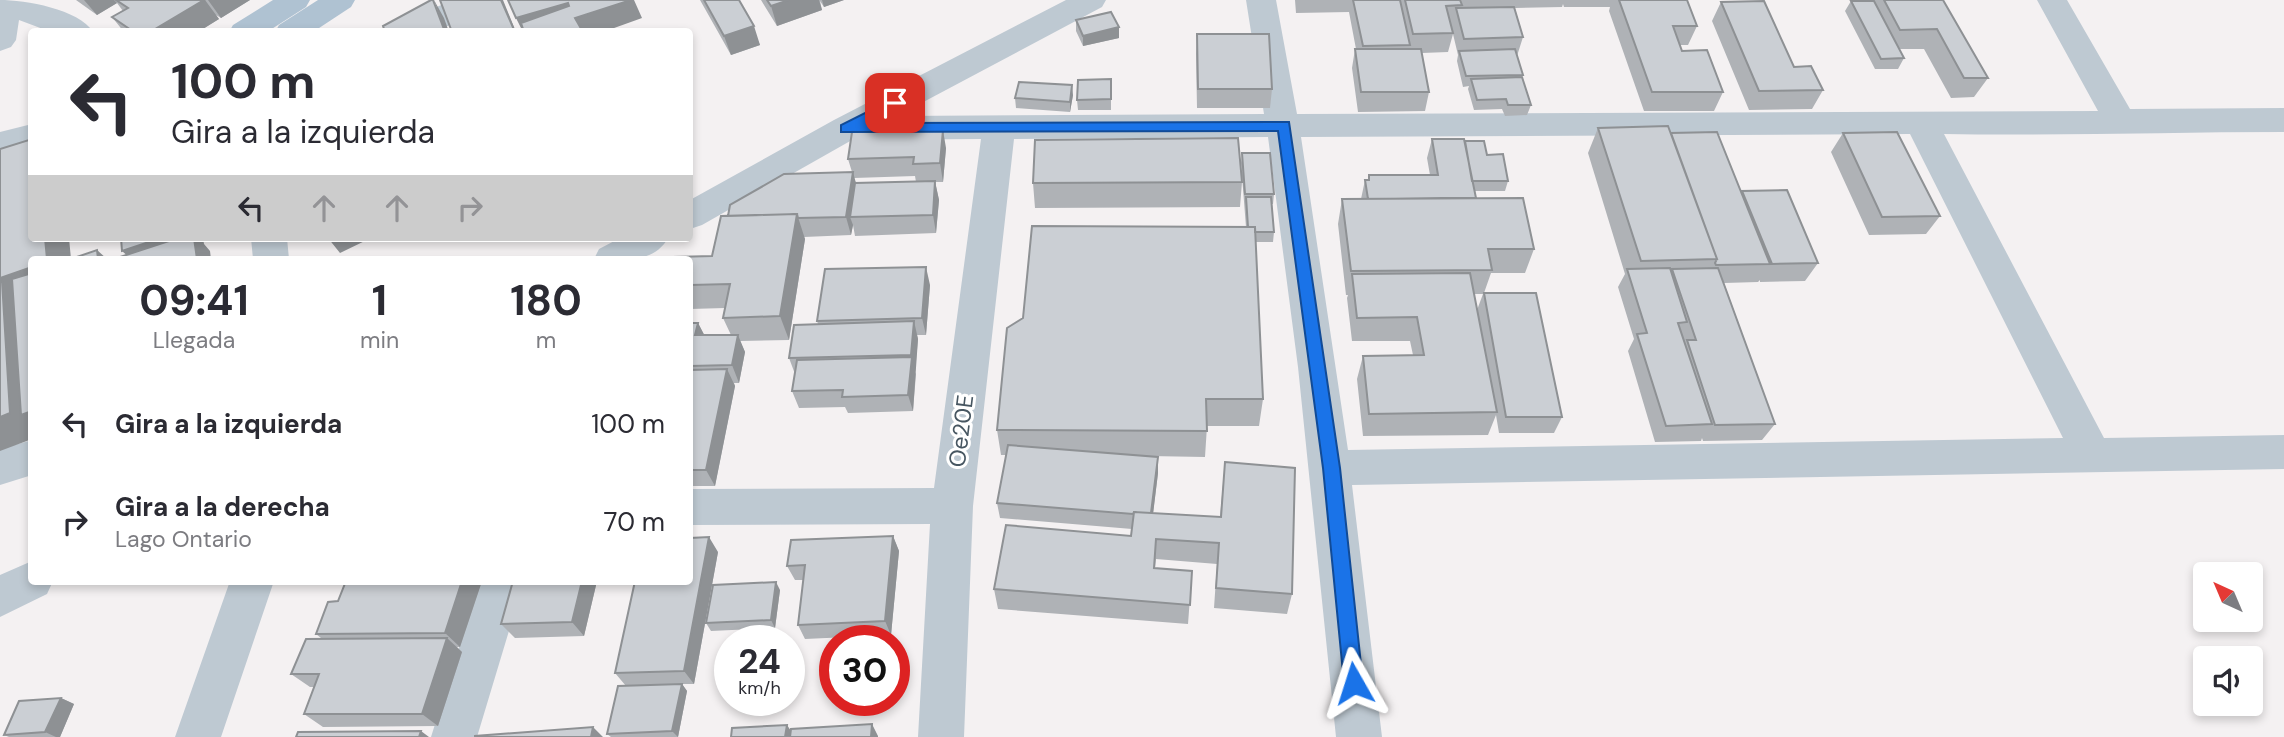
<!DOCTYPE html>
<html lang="es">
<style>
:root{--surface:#fff;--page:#f7f7f7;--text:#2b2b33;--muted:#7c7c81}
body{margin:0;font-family:"DM Sans",sans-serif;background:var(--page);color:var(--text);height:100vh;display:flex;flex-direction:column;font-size:26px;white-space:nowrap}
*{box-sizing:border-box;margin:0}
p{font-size:23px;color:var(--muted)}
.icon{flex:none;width:38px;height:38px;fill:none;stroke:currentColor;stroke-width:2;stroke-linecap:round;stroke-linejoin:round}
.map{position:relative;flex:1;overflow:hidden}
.panel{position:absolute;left:28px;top:256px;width:665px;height:329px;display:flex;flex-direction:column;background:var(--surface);border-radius:7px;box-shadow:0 4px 10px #0003}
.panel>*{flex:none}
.banner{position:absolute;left:28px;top:28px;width:665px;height:214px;border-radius:7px;box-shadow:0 4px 10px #0003;background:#fff;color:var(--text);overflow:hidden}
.needle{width:46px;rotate:316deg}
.controls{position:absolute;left:2193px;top:562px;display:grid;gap:14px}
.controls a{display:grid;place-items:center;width:70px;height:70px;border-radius:7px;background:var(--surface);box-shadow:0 4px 10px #0003;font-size:35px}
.speed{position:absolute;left:714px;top:625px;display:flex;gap:14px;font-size:35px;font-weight:700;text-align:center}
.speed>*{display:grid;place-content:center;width:91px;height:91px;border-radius:50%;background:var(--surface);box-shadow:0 4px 10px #0003;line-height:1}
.speed small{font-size:18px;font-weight:400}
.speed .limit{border:10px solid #d22;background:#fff;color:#111}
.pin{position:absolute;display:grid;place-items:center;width:60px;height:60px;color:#fff;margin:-30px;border-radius:14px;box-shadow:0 4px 10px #0006}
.me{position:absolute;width:77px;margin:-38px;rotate:354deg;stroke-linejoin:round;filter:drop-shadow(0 0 5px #0008)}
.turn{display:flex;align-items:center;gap:24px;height:147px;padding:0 28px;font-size:32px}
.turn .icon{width:91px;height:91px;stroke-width:2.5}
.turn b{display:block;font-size:49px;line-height:60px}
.lanes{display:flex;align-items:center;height:66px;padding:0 28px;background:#0003;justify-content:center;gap:35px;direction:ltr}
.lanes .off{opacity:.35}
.eta{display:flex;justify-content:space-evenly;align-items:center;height:119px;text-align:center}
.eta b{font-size:42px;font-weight:700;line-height:49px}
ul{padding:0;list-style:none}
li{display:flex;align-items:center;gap:21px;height:98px;padding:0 28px}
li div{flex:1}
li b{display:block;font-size:26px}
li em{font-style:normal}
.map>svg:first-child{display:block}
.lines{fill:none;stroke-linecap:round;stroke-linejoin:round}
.minor{fill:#bec9d2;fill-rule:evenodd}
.major{fill:#afc2d2;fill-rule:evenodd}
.wall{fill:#afb2b6;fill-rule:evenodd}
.shaded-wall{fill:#8e9194}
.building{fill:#cbcfd4;stroke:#8e9194;stroke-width:2}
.route{fill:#1a73e8;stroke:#114b97;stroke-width:2}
.labels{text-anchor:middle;stroke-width:6;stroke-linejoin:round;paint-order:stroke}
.street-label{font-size:23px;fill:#475661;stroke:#fff}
</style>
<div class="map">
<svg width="2284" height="737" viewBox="0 0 2284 737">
<rect width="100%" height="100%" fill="#f4f1f2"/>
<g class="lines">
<path class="minor" d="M0 0C25 0 79 9 93 32H51L19 20 16 40 11 47 0 51Z
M454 0H498L494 7 433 32H387L391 25Z
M1066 0H1106L1102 7 897 116 1264 114 1246 0H1276L1297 114 2098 111 2037 0H2067L2130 109 2284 108V132C2171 132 2057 136 1944 134L2104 438 2284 435V469L1352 485 1382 737H1336L1298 367 1268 137 1014 139 973 506 964 737H918L930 524 690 525V489L934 488 981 139 852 140 702 225 690 229V200L834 120ZM1910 134 2063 438 1348 450 1301 137Z
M32 124V148L0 156V132Z
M251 238H287L289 259H253Z
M620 238H668C653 265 621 259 594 259L599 249Z
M32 440V475L0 485V449Z
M32 561V581H53L47 594 0 617V575Z
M230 581H274L221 737H175Z
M480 581H524L477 737H431Z"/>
<path class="major" d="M273 0H310L306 7 267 32H229L233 25Z
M318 0H355L351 7 313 32H275L279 25Z"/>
</g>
<path class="wall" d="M76 0H250L221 18 216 15 219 19 198 32H124L112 17 123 11 117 3 97 15Z
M700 0H739L760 45 731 55Z
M761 0H844L824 7 820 1 822 10 777 26Z
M1295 0H1687L1697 26 1688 45H1680L1682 51 1723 92 1714 111H1644L1609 11 1610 7H1564L1563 4 1562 7 1515 8 1514 5 1523 37 1517 56 1523 75 1522 77 1531 105 1527 115 1505 116 1502 109 1474 110 1468 89 1469 86 1463 87 1457 61 1458 55 1453 34 1448 52 1422 53 1429 92 1425 111 1358 112 1352 68 1355 49H1356L1349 12 1296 13Z
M1874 0H1943L1988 78 1974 97 1951 98 1924 49H1899L1904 58 1898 69H1875L1845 11 1851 1Z
M1721 2 1794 67 1823 90 1812 109 1749 110 1712 21Z
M1076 20 1119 38 1083 46 1076 31Z
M1197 34 1272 89 1270 108H1197L1196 54Z
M1111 79V110H1078L1077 100Z
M1073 95 1070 112 1016 108 1015 98Z
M1598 128 1671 133 1741 193 1742 191 1818 263 1805 281 1760 282V280L1758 282 1724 283 1775 424 1762 440 1703 441 1702 438 1701 441 1655 442 1628 351 1634 339 1618 287 1625 274 1588 153Z
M1843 133 1940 216 1926 234 1869 235 1831 152Z
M1432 139 1465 141 1487 155 1508 181 1505 191H1474L1476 198 1534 249 1525 273H1491L1484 293 1562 417 1554 433H1499L1496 415 1488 435 1363 436 1357 379 1363 356 1413 355 1410 341H1352L1347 298 1348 295H1346L1338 224 1342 199H1361L1365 180H1368L1369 175H1430L1427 158ZM1474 294H1483L1477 310Z
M946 148 943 182H935L939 200 936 233 855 236 853 225 851 235 804 237 805 239 789 340 740 341 745 352 739 383H734L735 386 715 486H690V323H698L704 335H731L723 318 725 308 690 309V259L712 256 728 216 852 172 848 159ZM915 176 916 182 856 183 854 178Z
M1242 153 1274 194 1273 204H1272L1274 232 1273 242H1255L1263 399 1259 426H1207L1205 457 1149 456 1158 457V473L1153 513 1220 517 1225 462 1292 594 1287 614 1214 608 1217 564 1156 559 1155 568 1192 571 1188 624 998 609 994 589 1131 536 1132 529 1000 518 997 503 1006 455H1001L997 430 1246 227 1241 163Z
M1242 182 1240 207 1035 208 1033 183Z
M930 285 926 335H917L918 339 915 372 916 374 913 411 848 413 845 407 799 408 792 391 795 374 789 358 818 324 817 321Z
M893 536 899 551 891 635 805 639 798 625 803 580H795L787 566Z
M718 552 694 684H682L687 691 678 737H611L607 734 626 686 615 673Z
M482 581 460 647H457L462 652 438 726 323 727 304 714 314 687H310L291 674 321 638 316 634 338 601Z
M513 581H597L584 636 515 638 501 624Z
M780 590 775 628 711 631 706 623Z
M61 698 74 704 60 737H9L4 735Z"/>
<path class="shaded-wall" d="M84 0H114L117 3 97 15Z
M204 0H205L219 19 198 32H150Z
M208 0H250L221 18Z
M434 0 444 18 449 32H445Z
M501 0H503L516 32H515Z
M631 0H634L642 18 603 32H581L575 18Z
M789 0H819L822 10 777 26 771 6Z
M822 0H844L824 7Z
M568 3 577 22 546 32H523L516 18Z
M754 26 760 45 731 55 724 36Z
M1119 27V38L1083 46V36Z
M1072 85 1073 95 1070 112V102Z
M943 130 946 148 943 182 940 163Z
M853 172 858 191 850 217 853 225 851 235 846 217Z
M935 181 939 200 936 233 933 215Z
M797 214 805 239 789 340 780 316Z
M45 238H69L71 259H47Z
M161 238H203L204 244 210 251 211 259H131L122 251Z
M328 238H371L340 253Z
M97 250 107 259H98Z
M32 267V439L0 451V278Z
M926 267 930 285 926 335 922 318Z
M914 321 918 339 913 411 908 395Z
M698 323 707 340 695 335Z
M738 335 745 352 739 383 732 365Z
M727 369 735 386 715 486 706 470Z
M1158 457V473L1151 531V516Z
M893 536 899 551 891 635 885 621Z
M709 537 718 552 694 684 684 671Z
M462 581H482L460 647 445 633Z
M582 581H597L584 636 572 622Z
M776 582 780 590 775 628 771 620Z
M447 638 462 652 438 726 422 714Z
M682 684 687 691 678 737 672 731Z
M61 698 74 704 60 737H56L45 732Z
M872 724 878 736V737H871Z
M787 725 795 737H785Z
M593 727 603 737H591Z
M421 731 429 737H419Z"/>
<path class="building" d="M116 0H204L150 32H134L112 17 128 8Z
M431 0H433L445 32H385L383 26Z
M440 0H501L515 32H452Z
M508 0H631L575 18 583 32H524L521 23 569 6 568 3 516 18Z
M704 0H739L754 26 724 36Z
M767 0H789L771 6Z
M1353 0H1400L1410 45 1363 46Z
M1405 0H1460L1462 5 1446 6 1453 33 1413 34Z
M1619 0H1687L1697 26H1673L1682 51 1707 50 1723 92H1652Z
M1884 0H1943L1988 78H1964L1937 29 1900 30Z
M1764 1 1794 67 1811 66 1823 90 1759 91 1721 2Z
M1851 1H1874L1904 58 1881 59Z
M1514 7 1523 37 1464 39 1456 8Z
M1111 12 1119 27 1083 36 1076 20Z
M1197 34H1269L1272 89H1198Z
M1355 49H1421L1429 92H1361Z
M1515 49 1523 75 1466 76 1459 51Z
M1522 77 1531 105H1508L1506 99 1477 100 1471 79Z
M1111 79V99L1077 100 1078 80Z
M1019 82 1072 85 1070 102 1015 98Z
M1668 126 1717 259 1641 261 1598 128Z
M943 130 940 163 913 164 914 157 848 159 852 132Z
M1717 132 1770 264 1716 265 1715 263 1717 259 1671 133Z
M1897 132 1940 216 1882 217 1843 133Z
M1238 138 1242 182 1033 183 1035 140Z
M32 139V238H45L47 259H32V267L0 278V149Z
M1432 139H1464L1476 198 1368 199 1365 180H1369V175H1438Z
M1465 141H1484L1487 155 1503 154 1508 181H1472Z
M1242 153H1270L1274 194H1245Z
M853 172 846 217 798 218 797 214 728 216 730 205 784 174Z
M935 181 933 215 850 217 855 183Z
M1787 190 1818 263 1772 264 1742 191Z
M1246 197H1271L1274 232H1255V227H1248Z
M1523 198 1534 249H1488L1492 270 1351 271 1342 199Z
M797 214 780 316 723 318 730 284 690 285V259H634V258L712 256 721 216Z
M1032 226 1255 227 1263 399H1206L1207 431 997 430 1007 328 1023 318Z
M121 238H161L122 251Z
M178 238H194L197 259H114Z
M97 250 98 259H71Z
M926 267 922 318 817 321 825 269Z
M1670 268 1687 322 1678 323 1712 424 1666 426 1637 334 1647 333 1627 269Z
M1718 268 1775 424 1715 425 1687 340H1696L1672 269Z
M32 273V411L21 415 12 279Z
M1470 273 1497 412 1369 414 1363 356 1424 355 1417 317 1357 318 1352 274Z
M2 281 10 413 0 417V282Z
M1484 293H1536L1562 417H1506Z
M914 321 911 355 789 358 794 325Z
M690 323H698L695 335H738L732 365 690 366Z
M912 357 908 395 842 397 843 390 792 391 797 360Z
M727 369 706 470H690V370Z
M1008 445 1158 457 1151 513 1134 512 1133 514 997 503Z
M1225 462 1295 468 1292 594 1216 588 1219 543 1156 539 1154 568 1192 571 1190 605 994 589 1006 525 1131 536 1134 512 1221 517Z
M893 536 885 621 798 625 805 565 787 566 791 540Z
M709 537 684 671 615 673 635 581H690V538Z
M346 581H462L445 633 316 634 328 602 338 601Z
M513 581H582L572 622 501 624Z
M776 582 771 620 706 623 713 585Z
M447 638 422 714H304L319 674H291L306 639Z
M682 684 672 731 607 734 618 686Z
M61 698 45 732 4 735 19 701Z
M872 724 871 737H790L791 729Z
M787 725 785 737H731L732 728Z
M593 727 591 737H475V736Z
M421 731 419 737H296L298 732Z"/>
<path class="route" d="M895 98 901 103 899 106 867 123 1289 122 1340 468 1363 683 1360 690 1354 692 1347 690 1344 683 1323 468 1278 131 841 132V125Z"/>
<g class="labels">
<g class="street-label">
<text transform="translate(961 431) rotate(-83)" y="8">Oe20E</text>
</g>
</g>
</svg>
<div class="controls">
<a><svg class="needle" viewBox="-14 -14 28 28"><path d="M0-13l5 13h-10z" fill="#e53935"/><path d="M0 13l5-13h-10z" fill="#7c7c81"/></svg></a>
<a><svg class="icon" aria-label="sound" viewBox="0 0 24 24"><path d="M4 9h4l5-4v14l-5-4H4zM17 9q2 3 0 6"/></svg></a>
</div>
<div class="speed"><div>24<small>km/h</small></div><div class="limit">30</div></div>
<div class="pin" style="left:895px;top:103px;background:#d93025"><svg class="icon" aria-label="arrive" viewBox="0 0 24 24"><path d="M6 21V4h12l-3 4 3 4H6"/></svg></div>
<svg class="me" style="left:1354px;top:683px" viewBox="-20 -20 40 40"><path d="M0-17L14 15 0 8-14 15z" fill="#1a73e8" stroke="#fff" stroke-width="4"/></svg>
<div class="banner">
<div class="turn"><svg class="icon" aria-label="left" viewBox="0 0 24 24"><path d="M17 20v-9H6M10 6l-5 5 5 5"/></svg><div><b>100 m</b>Gira a la izquierda</div></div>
<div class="lanes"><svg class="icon" aria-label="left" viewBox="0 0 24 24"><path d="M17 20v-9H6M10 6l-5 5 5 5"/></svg><svg class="icon off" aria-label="ahead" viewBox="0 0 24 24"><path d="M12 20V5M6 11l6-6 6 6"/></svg><svg class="icon off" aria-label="ahead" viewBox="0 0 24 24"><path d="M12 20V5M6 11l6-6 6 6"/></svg><svg class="icon off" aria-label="right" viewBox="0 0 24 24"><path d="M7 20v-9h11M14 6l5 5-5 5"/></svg></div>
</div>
<section class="panel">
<div class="eta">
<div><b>09:41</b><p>Llegada</p></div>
<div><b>1</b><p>min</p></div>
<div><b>180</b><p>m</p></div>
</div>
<ul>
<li><svg class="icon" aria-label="left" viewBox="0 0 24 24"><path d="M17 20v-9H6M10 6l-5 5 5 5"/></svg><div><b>Gira a la izquierda</b></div><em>100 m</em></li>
<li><svg class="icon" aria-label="right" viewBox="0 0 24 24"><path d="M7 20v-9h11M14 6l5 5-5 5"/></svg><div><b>Gira a la derecha</b><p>Lago Ontario</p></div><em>70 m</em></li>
</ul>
</section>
</div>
